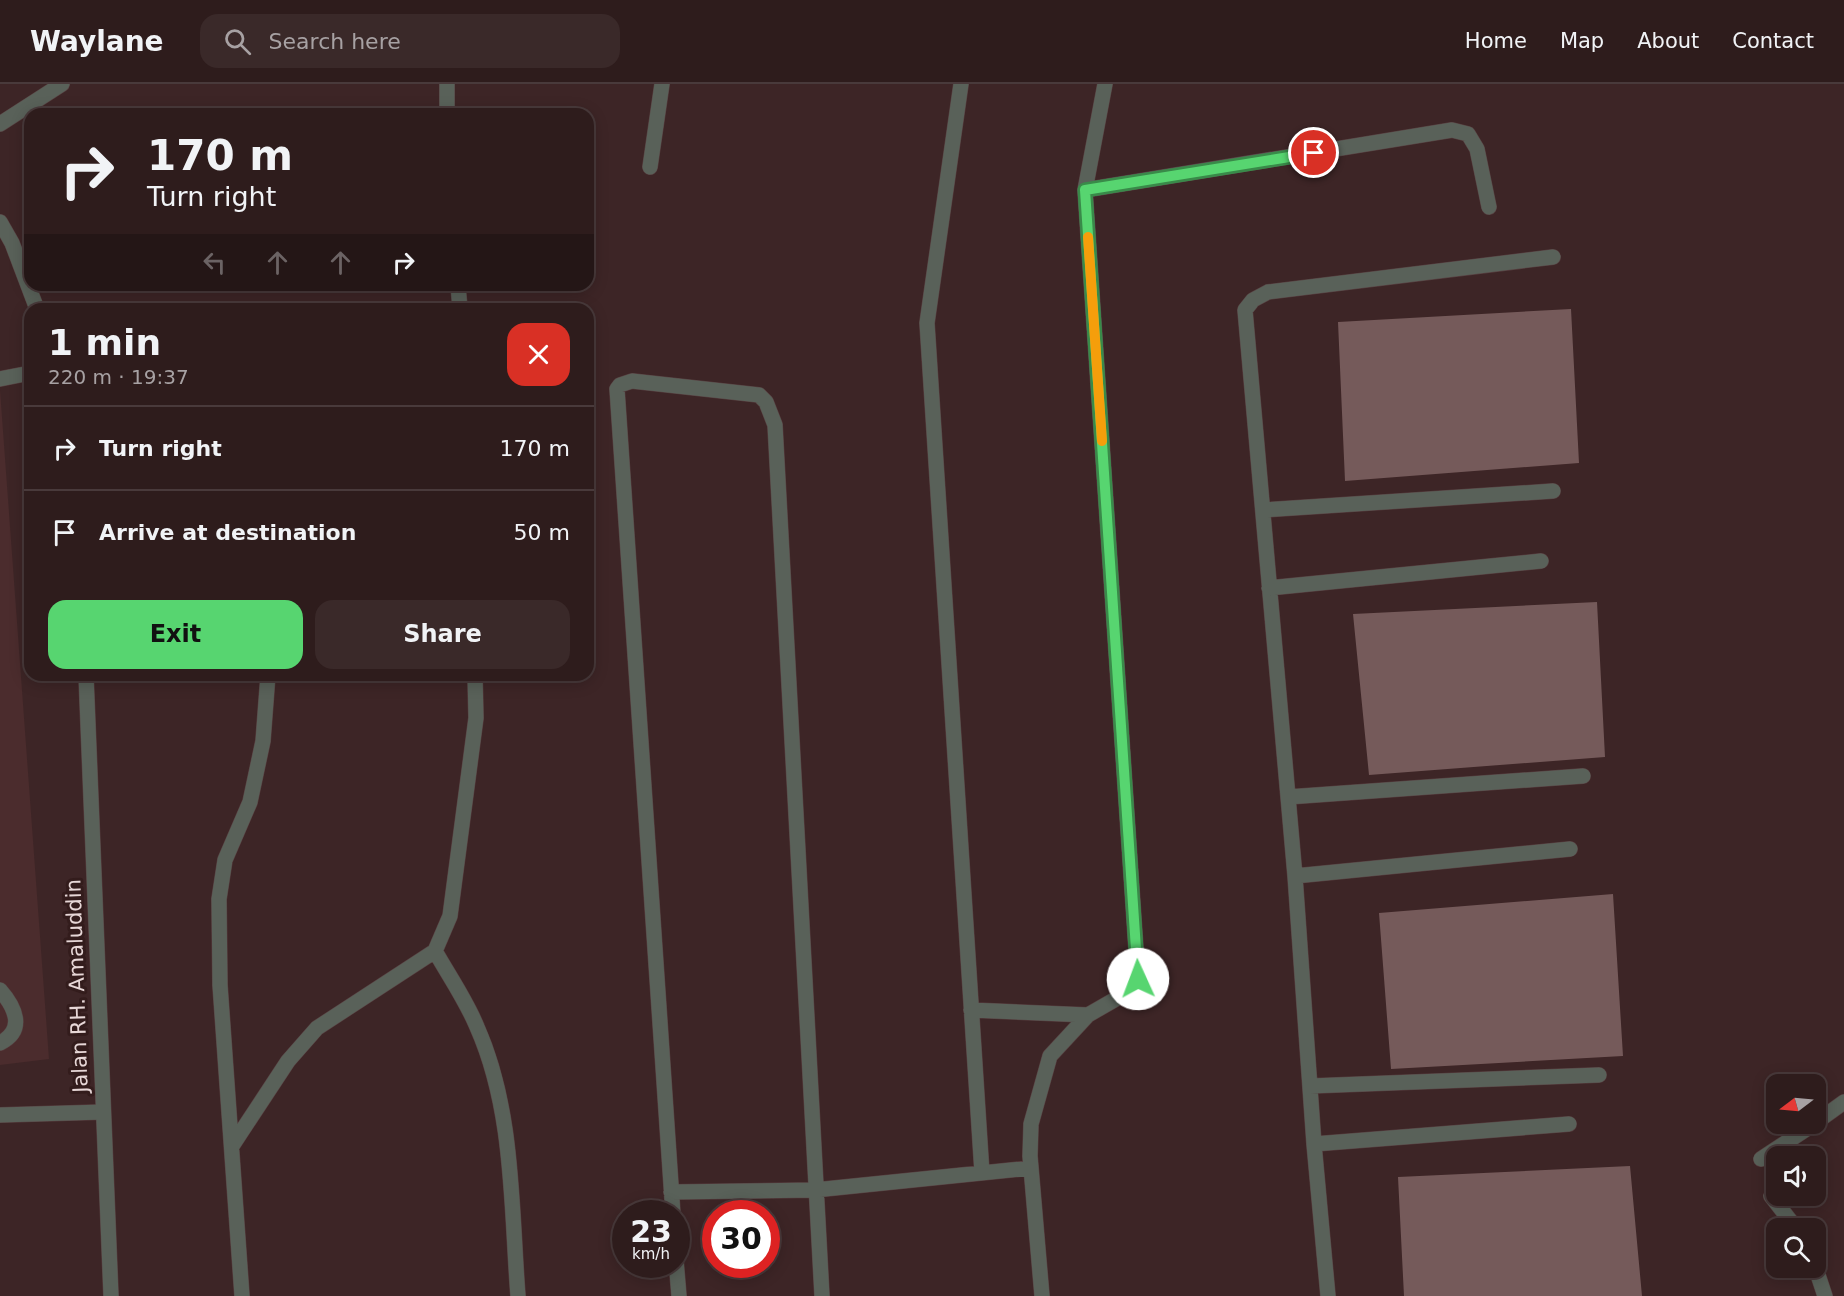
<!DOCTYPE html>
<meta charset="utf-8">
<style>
:root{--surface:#2e1c1c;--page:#3a2929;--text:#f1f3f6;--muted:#a7a1a3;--line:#493a3b;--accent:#57d570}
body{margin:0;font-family:"DejaVu Sans",sans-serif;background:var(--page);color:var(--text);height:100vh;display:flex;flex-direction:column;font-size:22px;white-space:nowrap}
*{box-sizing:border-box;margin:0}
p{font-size:20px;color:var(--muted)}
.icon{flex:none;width:33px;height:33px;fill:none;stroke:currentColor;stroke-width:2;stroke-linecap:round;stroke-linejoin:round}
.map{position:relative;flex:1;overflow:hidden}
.details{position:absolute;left:24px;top:219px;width:570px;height:378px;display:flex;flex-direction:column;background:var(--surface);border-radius:18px;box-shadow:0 3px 15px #0003,0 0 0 2px var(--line)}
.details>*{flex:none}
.top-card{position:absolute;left:24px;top:24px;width:570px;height:183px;border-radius:18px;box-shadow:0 3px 15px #0003,0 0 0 2px var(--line);background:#2e1c1c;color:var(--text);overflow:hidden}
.needle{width:39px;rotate:254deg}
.buttons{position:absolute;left:1766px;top:990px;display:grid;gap:12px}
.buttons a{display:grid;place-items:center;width:60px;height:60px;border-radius:12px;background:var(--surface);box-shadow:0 3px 15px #0003,0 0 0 2px var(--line);font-size:30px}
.speed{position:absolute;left:612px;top:1116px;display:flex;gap:12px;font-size:30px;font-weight:700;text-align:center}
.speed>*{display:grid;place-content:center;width:78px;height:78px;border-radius:50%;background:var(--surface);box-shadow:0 3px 15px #0003,0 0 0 2px var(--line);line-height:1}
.speed small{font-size:15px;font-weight:400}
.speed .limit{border:9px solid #d22;background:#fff;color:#111}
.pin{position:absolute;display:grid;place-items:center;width:51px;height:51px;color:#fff;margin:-26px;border:3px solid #fff;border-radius:50%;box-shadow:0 2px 6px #0007}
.me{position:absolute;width:66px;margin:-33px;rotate:358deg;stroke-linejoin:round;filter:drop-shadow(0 0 4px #0008)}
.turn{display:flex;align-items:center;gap:21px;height:126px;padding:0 24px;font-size:27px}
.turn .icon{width:78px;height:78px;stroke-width:2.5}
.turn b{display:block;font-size:42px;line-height:51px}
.lanes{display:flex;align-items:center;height:57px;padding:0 24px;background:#0003;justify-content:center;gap:30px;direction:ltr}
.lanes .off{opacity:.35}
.round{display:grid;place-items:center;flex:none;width:63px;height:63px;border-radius:18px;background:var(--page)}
.head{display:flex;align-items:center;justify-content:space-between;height:102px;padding:0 24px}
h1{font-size:36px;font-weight:700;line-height:45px}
.primary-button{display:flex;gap:12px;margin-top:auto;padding:12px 24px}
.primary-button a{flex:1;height:69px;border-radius:18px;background:var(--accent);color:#111;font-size:24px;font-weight:700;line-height:69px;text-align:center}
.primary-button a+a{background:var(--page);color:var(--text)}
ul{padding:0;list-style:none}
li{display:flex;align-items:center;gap:18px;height:84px;padding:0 24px;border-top:2px solid var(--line)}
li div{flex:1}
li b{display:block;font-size:22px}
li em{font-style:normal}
header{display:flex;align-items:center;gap:36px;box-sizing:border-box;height:84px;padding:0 30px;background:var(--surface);border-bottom:2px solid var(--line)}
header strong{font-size:28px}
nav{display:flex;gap:33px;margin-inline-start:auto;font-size:21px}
.search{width:420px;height:54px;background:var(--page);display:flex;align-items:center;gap:15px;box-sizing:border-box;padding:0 21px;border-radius:18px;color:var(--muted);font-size:22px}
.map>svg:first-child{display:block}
.built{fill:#4b2c2d}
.building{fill:#755a5a}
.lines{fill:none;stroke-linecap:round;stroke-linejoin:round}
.minor-casing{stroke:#584142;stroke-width:16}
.minor{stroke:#596159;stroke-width:15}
.route-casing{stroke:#398a49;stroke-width:15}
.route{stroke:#57d570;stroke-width:10}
.slow{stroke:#f59e0b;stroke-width:10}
.labels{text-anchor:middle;stroke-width:6;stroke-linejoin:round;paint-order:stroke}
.street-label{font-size:21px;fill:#e7d7d7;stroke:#331c1c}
</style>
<header>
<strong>Waylane</strong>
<div class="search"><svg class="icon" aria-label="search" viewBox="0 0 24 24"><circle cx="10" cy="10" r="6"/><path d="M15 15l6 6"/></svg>Search here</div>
<nav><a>Home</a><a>Map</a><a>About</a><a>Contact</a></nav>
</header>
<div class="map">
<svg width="1844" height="1212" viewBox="0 0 1844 1212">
<rect width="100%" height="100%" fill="#3d2526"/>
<path class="built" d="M0 306 49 975 0 981Z"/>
<path class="building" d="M1571 225 1579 379 1345 397 1338 238Z
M1597 518 1605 673 1369 691 1353 530Z
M1613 810 1623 972 1391 985 1379 829Z
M1630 1082 1642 1212H1404L1398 1093Z"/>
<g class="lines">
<defs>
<path id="minor" d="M961 0 927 239 982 1089
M447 30V0
M0 40 62 0
M650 83 662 0
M1085 106 1452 46 1468 50 1477 65 1489 123
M0 138 12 159 37 225
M458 201 460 225
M0 295 30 289
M1263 426 1553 407
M1269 504 1541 477
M86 591 111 1212
M1288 713 1583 692
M1295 792 1570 765
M435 867C449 892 466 916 477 943 514 1026 511 1123 518 1212
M0 906C15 923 26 946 0 959
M971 926 1088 931
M1310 1002 1599 991
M0 1031 103 1028
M1815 1039 1844 1018
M1314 1060 1569 1040
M232 1062 288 977 317 944 435 867 450 832 476 634 475 591
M1761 1075 1814 1040
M671 1108 815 1106 1031 1084
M1771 1112 1796 1144
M673 1130 617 305 620 301 632 297 759 311 766 318 775 341 822 1212
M676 1176 679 1212
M1815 1182 1825 1212
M242 1212 220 901 219 815 225 776 250 718 263 657 268 591
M1042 1212 1030 1072 1031 1040 1050 972 1088 931 1128 908 1138 895 1085 106 1105 0
M1328 1212 1314 1060 1295 792 1245 226 1253 216 1268 208 1553 173"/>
</defs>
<use href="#minor" class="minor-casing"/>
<use href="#minor" class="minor"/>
</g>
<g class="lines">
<defs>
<path id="route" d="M1138 895 1085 106 1314 69"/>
</defs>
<use href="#route" class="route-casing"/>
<use href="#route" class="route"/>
<path class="slow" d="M1088 153 1102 357"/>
</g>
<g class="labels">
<g class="street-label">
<text transform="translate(77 902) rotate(-92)" y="7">Jalan RH. Amaluddin</text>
</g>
</g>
</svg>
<div class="buttons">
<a><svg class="needle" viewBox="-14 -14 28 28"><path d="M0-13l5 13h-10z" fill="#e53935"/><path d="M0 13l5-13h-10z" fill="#a7a1a3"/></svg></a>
<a><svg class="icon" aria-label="sound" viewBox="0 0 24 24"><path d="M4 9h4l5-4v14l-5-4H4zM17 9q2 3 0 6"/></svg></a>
<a><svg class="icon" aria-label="search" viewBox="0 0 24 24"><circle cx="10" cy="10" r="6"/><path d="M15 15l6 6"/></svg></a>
</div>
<div class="speed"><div>23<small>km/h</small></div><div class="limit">30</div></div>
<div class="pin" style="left:1314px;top:69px;background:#d93025"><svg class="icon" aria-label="arrive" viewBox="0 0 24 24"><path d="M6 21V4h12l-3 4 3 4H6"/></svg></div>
<svg class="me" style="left:1138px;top:895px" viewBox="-20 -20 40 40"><circle r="19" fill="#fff"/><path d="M0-13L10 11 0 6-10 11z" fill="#57d570"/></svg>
<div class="top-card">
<div class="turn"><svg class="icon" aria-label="right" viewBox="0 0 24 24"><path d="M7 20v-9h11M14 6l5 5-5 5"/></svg><div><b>170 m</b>Turn right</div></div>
<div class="lanes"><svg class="icon off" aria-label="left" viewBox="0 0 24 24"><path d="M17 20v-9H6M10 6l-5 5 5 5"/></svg><svg class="icon off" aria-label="ahead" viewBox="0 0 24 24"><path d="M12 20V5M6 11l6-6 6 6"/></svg><svg class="icon off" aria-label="ahead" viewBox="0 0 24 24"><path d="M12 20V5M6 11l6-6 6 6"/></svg><svg class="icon" aria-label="right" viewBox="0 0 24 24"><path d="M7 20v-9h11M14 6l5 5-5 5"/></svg></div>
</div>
<section class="details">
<div class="head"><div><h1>1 min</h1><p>220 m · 19:37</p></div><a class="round" style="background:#d93025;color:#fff"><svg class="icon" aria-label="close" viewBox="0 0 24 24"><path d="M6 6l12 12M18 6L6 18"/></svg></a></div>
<ul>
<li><svg class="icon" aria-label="right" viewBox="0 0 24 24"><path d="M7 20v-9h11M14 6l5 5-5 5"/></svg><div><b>Turn right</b></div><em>170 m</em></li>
<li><svg class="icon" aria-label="arrive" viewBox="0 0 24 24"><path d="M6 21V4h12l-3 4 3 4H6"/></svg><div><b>Arrive at destination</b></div><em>50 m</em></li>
</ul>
<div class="primary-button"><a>Exit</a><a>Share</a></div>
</section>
</div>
